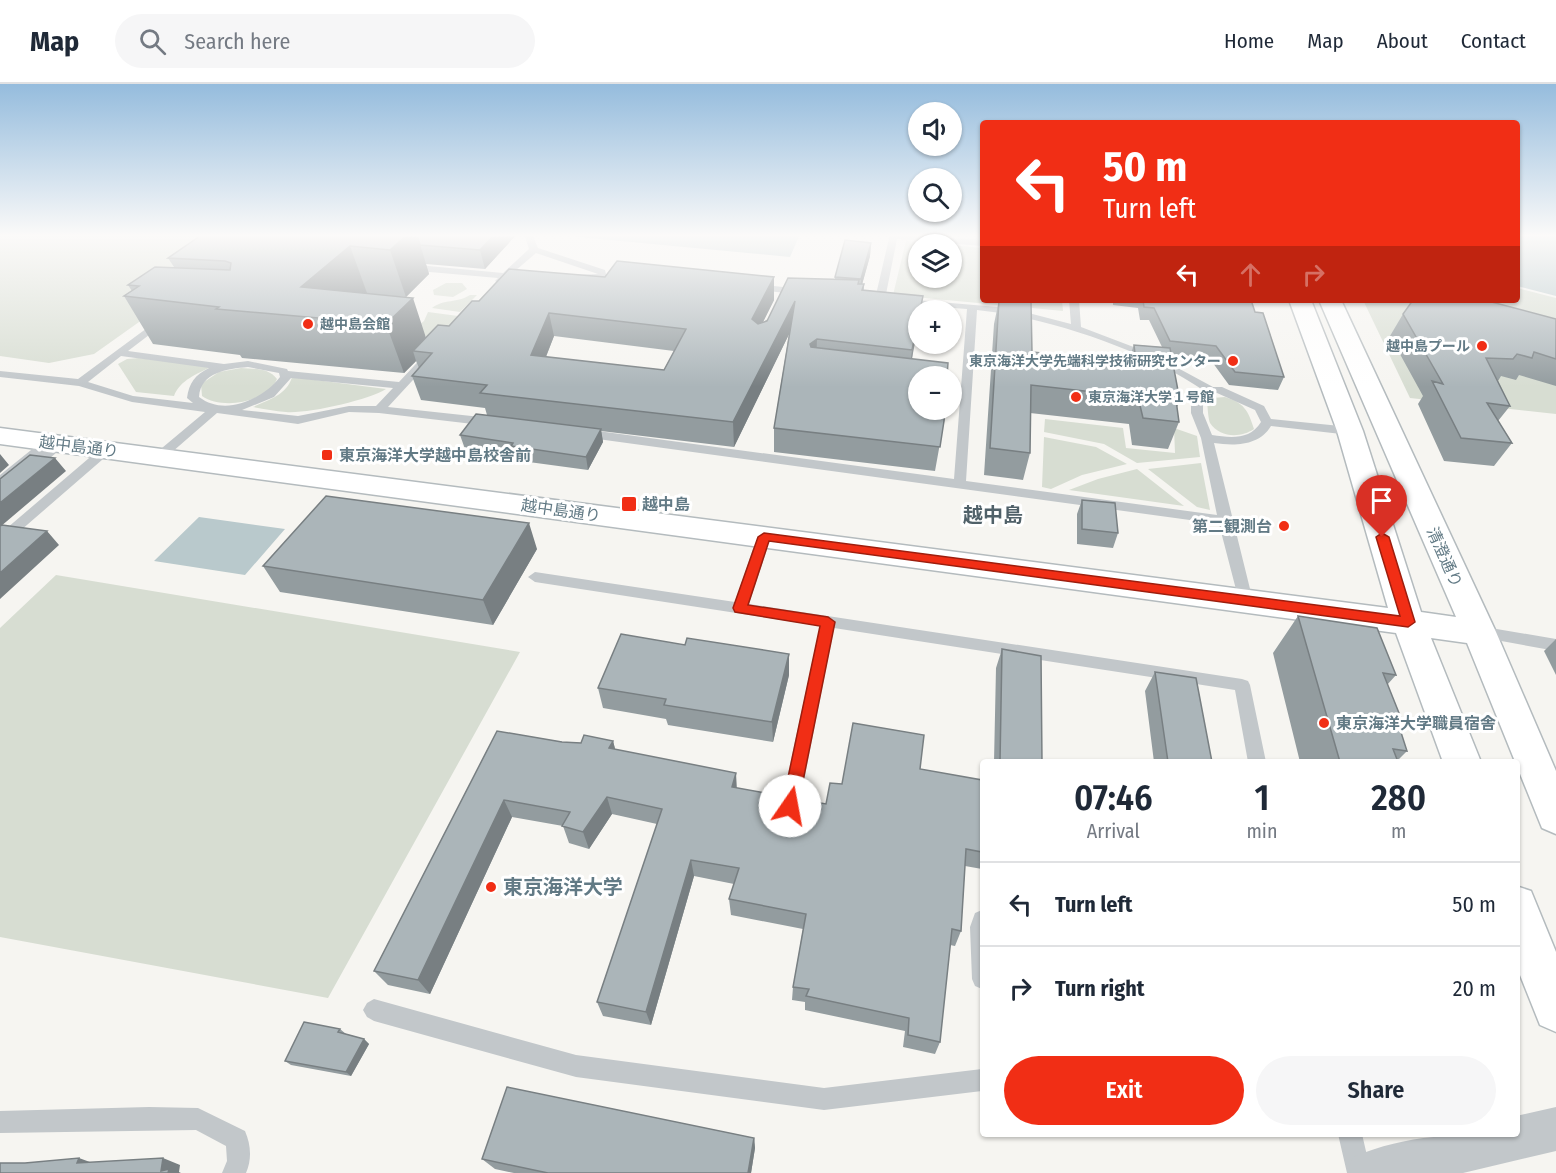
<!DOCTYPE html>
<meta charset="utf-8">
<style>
:root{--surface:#fff;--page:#f6f6f7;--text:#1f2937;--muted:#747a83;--line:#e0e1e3;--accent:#f12e15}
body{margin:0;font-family:"Fira Sans Condensed","Noto Sans JP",sans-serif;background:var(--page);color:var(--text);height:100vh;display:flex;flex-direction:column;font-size:22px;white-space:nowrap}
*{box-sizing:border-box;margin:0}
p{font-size:20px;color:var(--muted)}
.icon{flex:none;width:33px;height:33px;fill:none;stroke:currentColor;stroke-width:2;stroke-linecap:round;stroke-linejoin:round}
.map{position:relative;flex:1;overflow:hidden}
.drawer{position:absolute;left:980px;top:675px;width:540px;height:378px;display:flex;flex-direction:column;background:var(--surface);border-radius:6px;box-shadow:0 2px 4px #0004}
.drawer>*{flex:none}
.top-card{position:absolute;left:980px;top:36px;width:540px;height:183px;border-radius:6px;box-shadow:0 2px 4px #0004;background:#f12e15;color:#fff;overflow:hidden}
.tools{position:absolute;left:908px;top:18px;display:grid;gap:12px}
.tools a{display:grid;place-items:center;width:54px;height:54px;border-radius:50%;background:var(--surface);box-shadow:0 2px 4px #0004;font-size:30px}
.pin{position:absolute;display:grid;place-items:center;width:51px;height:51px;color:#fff;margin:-62px -26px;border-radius:50% 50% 50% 0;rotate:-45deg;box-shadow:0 0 6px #0007}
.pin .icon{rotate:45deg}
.me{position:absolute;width:66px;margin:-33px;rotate:12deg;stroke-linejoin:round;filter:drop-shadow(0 0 4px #0008)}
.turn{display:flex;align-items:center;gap:21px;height:126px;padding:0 24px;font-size:27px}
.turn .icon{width:78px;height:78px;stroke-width:2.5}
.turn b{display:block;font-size:42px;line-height:51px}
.lanes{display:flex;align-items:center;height:57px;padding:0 24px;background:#0003;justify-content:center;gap:30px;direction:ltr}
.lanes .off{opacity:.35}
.eta{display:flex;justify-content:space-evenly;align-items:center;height:102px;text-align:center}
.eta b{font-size:36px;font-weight:600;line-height:42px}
.action{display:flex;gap:12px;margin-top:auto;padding:12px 24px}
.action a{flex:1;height:69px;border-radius:36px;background:var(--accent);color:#fff;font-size:24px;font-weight:600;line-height:69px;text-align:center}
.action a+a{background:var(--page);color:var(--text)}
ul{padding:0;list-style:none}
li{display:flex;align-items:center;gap:18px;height:84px;padding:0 24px;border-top:2px solid var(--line)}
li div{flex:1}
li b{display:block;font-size:22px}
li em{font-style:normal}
header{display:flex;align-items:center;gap:36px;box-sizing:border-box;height:84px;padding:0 30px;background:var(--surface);border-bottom:2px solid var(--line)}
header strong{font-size:28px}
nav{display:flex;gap:33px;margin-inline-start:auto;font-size:21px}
.search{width:420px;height:54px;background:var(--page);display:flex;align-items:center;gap:15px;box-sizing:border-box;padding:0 21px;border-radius:33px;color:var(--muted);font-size:22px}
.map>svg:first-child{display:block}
.green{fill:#d7ddd2}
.water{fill:#b9c9cc}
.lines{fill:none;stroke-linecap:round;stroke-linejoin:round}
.secondary-casing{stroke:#b4bbbe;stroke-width:3}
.lane{fill:#c2c7ca;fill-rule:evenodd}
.street{fill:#c2c7ca;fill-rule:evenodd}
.secondary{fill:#fff;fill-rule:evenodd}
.wall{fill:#939c9f;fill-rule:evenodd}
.shaded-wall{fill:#787f82}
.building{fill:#abb5b9;stroke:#787f82;stroke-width:1.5;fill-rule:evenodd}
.route{fill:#f12e15;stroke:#9d1e0e;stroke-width:1.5}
.poi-dot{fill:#f12e15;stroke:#fff;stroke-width:2}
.labels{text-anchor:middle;stroke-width:6;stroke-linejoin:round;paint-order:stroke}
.far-poi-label{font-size:14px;font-weight:bold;fill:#627a85;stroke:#fff;text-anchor:start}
.street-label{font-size:16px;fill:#627a85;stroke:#fff}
.poi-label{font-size:16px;font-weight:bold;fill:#627a85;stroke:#fff;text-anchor:start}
.quarter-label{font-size:20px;font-weight:bold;fill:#506169;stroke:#fff}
.near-poi-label{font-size:20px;font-weight:bold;fill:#627a85;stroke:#fff;text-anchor:start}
</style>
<header>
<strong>Map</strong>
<div class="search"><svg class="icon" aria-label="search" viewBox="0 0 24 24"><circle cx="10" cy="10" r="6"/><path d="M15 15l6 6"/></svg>Search here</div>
<nav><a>Home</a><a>Map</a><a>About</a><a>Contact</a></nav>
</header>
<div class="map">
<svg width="1556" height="1089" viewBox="0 0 1556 1089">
<rect width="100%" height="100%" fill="#f6f5f1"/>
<path class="green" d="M0 150H263L94 270 49 279 0 272Z
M906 157 945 160H918V194H951V161L982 164V216H1062L1063 227 893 211Z
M446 199H462L467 205 453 213 434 211 433 206Z
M1517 204 1556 214V330L1410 314 1363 216H1516Z
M470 211H477L460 228 432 224C443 215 458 219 470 211Z
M428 228 458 232 438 253 407 250 424 237Z
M139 274 211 283C197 290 180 296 174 312L136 308 118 280 127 275Z
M241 284C254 285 269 284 277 295 267 319 222 326 202 312L201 300 219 288Z
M292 293 386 305C369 316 307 330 286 328 275 327 264 325 253 323 268 316 287 311 292 293Z
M1225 313C1244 319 1248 326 1254 345 1241 354 1220 354 1210 339 1208 334 1208 325 1207 319L1212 314Z
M1045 335 1123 344 1126 364 1175 369 1174 344 1197 352 1200 373 1137 379 1104 360 1044 348Z
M1044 353 1096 363 1127 380 1082 391 1051 405 1042 403Z
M1201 379 1210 426 1197 423 1148 385Z
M1137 385 1184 422 1069 406 1098 395Z
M56 491 520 568 328 914 0 853V544Z"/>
<path class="water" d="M576 150H800L790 173 578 153Z
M1517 150H1556V212L1517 202Z
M199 433 285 445 245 491 154 477Z"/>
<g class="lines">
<defs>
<path id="secondary" d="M1289 216H1311L1363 347 1421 528 1456 533 1319 216H1341L1496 548 1556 687V750L1542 744 1467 559 1431 554 1481 678H1443L1396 549 0 360V344L1388 524 1337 347Z
M1516 802 1531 807 1556 868V948L1540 941 1516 881Z"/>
</defs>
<use href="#secondary" class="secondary-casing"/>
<path class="lane" d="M524 150H532L538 164 605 186 606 190 626 189 631 192 626 195 572 196 569 195V191L598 190 536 169 500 200 495 197 498 194 407 186 402 183 407 180 503 189 529 165Z
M890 150 982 156V162L897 155 885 215 880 218 875 215Z
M754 200 802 205 807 208 802 211 751 205 749 203Z
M904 215 1009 224 1071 240 1069 216H1079L1081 243 1152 270 1213 303H1222L1264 322 1271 335 1350 343 1356 347 1350 351 1271 342C1259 362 1235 362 1214 359L1253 517 1246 522 1239 517 1219 440 583 353 577 349 583 345 954 395 967 225 901 220V216ZM977 226C1047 233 1145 266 1203 306L1191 312V329L1201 354 1217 431 966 397ZM1217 309 1255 326 1261 338C1250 356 1231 354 1212 351L1203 329V314Z
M162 233 166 234V238L128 267 224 280 248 277 287 285 288 287 399 298 428 267H436V271L388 323 490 334 496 338 490 342 379 329 349 328 298 340 217 329 164 375H156V369L205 328 132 318 79 302 0 293V287L78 295ZM121 272 209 284C195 291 189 299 187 314L193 319 133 312 88 298ZM248 283 279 289 280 293C263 315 225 333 199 313 201 288 227 285 248 283ZM291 294 393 304 376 322H349L298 332 242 326 274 313Z
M106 362 112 366 110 369 5 460 0 462V450L102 363Z
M764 448 771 453 749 520 1242 595 1248 597 1250 601 1266 678H1248L1235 606 834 544 799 722 796 728 790 730 784 728 781 722 820 542 535 498 528 493 535 488 735 518 757 453Z
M1479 542 1556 555V567L1474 552 1471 548Z
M982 826V905L975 902 972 895 970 843 975 829Z
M374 915 576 971 824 1004 982 985V1007L824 1026 576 993 374 937 367 933 363 926 367 919Z
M149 1023 198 1024 245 1047C251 1061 252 1075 246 1089H222L227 1077 226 1062 196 1046 0 1049V1027Z
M1338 1050H1362L1371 1089H1347Z"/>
<path class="street" d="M54 352 62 354 65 359 62 364 9 408 0 411V391L46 354Z
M1556 1023V1067L1463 1089H1347L1353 1073C1408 1050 1458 1050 1516 1050V1032Z"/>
<use href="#secondary" class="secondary"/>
</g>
<path class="wall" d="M517 150 485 185 426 180 429 190 406 213 367 210 426 254 449 242 479 217 605 193H774V216L763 238 835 195V193L871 159 870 172 862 200H864V207L923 212 921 226H918L912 275 944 337 935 387 774 368V344L789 250 734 363 601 347 603 358 588 386 514 376 513 373 465 365 460 351 487 331 485 324 421 316 412 292 419 284 416 277 404 289 242 274 240 271 153 260 124 212 132 207 128 201 174 183 168 174ZM554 252 674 267 664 286 546 273Z
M999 216 1032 268 1128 277 1134 261 1162 263 1149 236H1140L1138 224 1113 221V216H1251L1255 228 1284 293 1278 306 1229 301 1210 275 1171 270 1180 317 1177 323 1179 338 1168 365 1132 361 1129 340 1030 329V369L1023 396 984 391 994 240Z
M1403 230 1556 235V302L1519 291 1516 296 1501 292 1498 297 1510 322 1498 337 1512 359 1494 382 1444 377 1418 320 1423 312 1390 252Z
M1082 416 1118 449 1113 464 1077 460V430Z
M537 465 493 541 280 508 263 482Z
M1298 532 1396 591 1387 601 1403 639 1399 644 1407 667 1397 677 1398 678H1300L1273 569Z
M1556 555V591L1544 567Z
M685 561 789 570V591L773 658 668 641 666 635 603 624 598 604Z
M1002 565 1042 678H994L996 584Z
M1155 588 1212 678H1154L1145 607Z
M497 647 562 658 581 659 613 657 615 665 737 704 826 720 842 700 920 685 982 696V785L965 782 961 847 955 862 950 861 940 958 935 970 903 963 905 947 805 926V918L792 916 793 903 803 845 731 831 729 815 734 800 694 792 651 941 603 932 597 918 657 740 612 730 589 765 569 759 563 742 512 733 430 910 388 901 374 887Z
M340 945 346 950 364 955 369 960 351 992 291 981 285 977Z
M754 1054 755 1064 751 1089H514L495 1085 482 1075Z"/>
<path class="shaded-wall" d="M408 150H417L429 190 406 213 390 166Z
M495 150H517L485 185 480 166Z
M871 159 870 172 860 208 861 195Z
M350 162 367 209 339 236 301 203Z
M774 193V216L753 258 752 235Z
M413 214 429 263 413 267 416 277 404 289 386 240Z
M795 217 794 240 734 363 733 338Z
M549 229 554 252 537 295 531 271Z
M918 236V243L909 290 912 266Z
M817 255 816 279 810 260Z
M601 345 603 358 588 386 586 373Z
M0 370 9 381 0 389Z
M55 374 66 387 0 443V419Z
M529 439 537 465 493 541 483 516Z
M47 447 59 461 0 515V489Z
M789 570V591L773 658 772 638Z
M613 657 618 676 609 664Z
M736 689 737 707 732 703Z
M607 713 612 730 589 765 583 748Z
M504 716 512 733 430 910 418 896Z
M691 776 694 792 651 941 646 928Z
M364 955 369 960 351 992 346 988Z
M754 1054 755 1064 751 1089H748Z
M79 1074 98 1081 77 1079Z
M163 1074 180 1081 179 1088 181 1089H167L161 1087Z"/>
<path class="building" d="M203 150H408L390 166 350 162 301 203 413 214 386 240 216 225 219 223 124 212 139 202 128 201 155 183 230 186 231 179 225 177 168 174Z
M417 150H495L480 166 420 161Z
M845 156 871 159 861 195 835 193Z
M617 177 774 193 752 235 758 240 767 237 788 194 859 196 858 200H864L862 206 923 212 920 226H918V236L912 266 817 255 810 260 811 263 948 279 947 292H918V326H945L944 337 940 363 774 344 795 217 733 338 480 309 487 301 412 292 432 269 413 267 438 241 449 242 472 217H479L509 185 605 193ZM549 229 686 245 664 286 531 271Z
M999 216 1031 217 1032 268 1136 278 1134 261 1170 264 1180 317 1176 316 1179 338 1143 334 1138 313 1031 301 1030 369 990 364Z
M1143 216H1251L1255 228 1263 229 1284 293 1235 288 1216 262 1170 257 1154 224 1144 223Z
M1413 216H1484L1556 235V275L1534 268 1532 274 1517 270 1513 275 1486 274 1510 322 1487 319 1512 359 1461 354 1432 297 1443 300 1403 230Z
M476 330 601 345 586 373 511 362 513 359 460 351Z
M30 371 55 374 0 419V395Z
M326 412 529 439 483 516 263 482Z
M1082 416 1115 419 1118 449 1082 445Z
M2 441 47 447 0 489V442Z
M1298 532 1377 544 1396 591 1383 589 1403 639H1398L1407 667 1393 665 1398 678H1340Z
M621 550 685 561 687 554 789 570 772 638 664 621 666 615 598 604Z
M1002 565 1041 572 1042 678H1000Z
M1155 588 1196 594 1212 678H1168Z
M853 639 924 651 920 685 982 696V768L966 765 961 847 952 845 940 958 908 951 909 934 806 912 809 905 793 903 806 830 729 815 739 784 691 776 646 928 597 918 662 725 607 713 583 748 562 742 570 728 504 716 418 896 374 887 497 647 562 658 581 659 584 651 613 657 609 664 736 689 732 703 826 720 830 699 842 700Z
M304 938 340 945 338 948 364 955 346 988 285 977Z
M507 1003 754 1054 748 1089H548L482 1075Z
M79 1074 77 1079 163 1074 161 1087 169 1085 168 1089H0V1079H25Z"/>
<linearGradient id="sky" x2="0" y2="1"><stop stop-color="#95bcdd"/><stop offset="0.5" stop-color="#fbfaf9"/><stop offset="1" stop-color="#fbfaf9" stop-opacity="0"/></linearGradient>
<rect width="1556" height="303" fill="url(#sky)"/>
<path class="route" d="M764 449 1400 532 1376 453 1382 449 1389 453 1415 538 1408 543 769 457 748 521 828 533 835 538 798 722 795 727 790 729 784 727 782 722 820 542 735 528 733 524 758 453Z"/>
<g class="poi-dot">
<circle cx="308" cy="240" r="6"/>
<circle cx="1482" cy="262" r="6"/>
<circle cx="1233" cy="277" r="6"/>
<circle cx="1076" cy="313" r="6"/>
<rect x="321" y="365" width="12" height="12" rx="3"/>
<rect x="621" y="412" width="16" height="16" rx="3"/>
<circle cx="1284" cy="442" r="6"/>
<circle cx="1324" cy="639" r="6"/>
<circle cx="491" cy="803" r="6"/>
</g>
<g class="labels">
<g class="far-poi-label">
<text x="320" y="245">越中島会館</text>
<text x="1470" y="267" text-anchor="end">越中島プール</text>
<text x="1221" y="282" text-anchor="end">東京海洋大学先端科学技術研究センター</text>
<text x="1088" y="318">東京海洋大学１号館</text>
</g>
<g class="street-label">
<text transform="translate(79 362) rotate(7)" y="6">越中島通り</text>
<text transform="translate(561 426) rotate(8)" y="6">越中島通り</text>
<text transform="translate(1445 473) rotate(66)" y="6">清澄通り</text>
</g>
<g class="poi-label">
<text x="339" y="377">東京海洋大学越中島校舎前</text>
<text x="642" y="426">越中島</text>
<text x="1272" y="448" text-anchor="end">第二観測台</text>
<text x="1336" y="645">東京海洋大学職員宿舎</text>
</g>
<g class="quarter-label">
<text x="993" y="438">越中島</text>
</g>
<g class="near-poi-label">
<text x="503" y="810">東京海洋大学</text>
</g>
</g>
</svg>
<div class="tools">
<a><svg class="icon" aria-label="sound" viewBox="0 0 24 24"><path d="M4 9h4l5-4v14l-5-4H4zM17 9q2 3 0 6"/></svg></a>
<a><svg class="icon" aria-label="search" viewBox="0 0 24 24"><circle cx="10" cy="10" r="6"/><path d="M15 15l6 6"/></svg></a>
<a><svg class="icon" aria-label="layers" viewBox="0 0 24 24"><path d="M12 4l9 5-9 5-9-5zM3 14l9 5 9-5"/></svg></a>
<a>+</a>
<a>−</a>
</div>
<div class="pin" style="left:1382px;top:453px;background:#d93025"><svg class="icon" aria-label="arrive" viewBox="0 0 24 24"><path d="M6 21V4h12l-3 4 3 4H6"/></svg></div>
<svg class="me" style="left:790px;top:722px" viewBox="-20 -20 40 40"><circle r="19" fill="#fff"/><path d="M0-13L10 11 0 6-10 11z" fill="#f12e15"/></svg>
<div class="top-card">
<div class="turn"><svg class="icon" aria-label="left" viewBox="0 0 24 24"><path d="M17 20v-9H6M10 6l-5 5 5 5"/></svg><div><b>50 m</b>Turn left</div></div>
<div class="lanes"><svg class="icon" aria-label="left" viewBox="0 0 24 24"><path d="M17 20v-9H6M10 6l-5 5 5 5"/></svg><svg class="icon off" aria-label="ahead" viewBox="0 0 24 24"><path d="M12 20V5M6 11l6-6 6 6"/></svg><svg class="icon off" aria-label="right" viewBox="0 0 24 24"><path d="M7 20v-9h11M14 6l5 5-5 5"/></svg></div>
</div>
<section class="drawer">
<div class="eta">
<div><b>07:46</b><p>Arrival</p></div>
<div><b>1</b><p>min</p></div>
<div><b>280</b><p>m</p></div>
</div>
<ul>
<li><svg class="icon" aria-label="left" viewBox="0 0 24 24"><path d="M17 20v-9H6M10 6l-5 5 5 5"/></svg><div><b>Turn left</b></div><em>50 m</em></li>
<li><svg class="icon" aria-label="right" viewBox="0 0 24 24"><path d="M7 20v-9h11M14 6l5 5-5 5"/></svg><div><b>Turn right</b></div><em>20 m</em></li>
</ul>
<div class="action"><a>Exit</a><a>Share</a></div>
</section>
</div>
